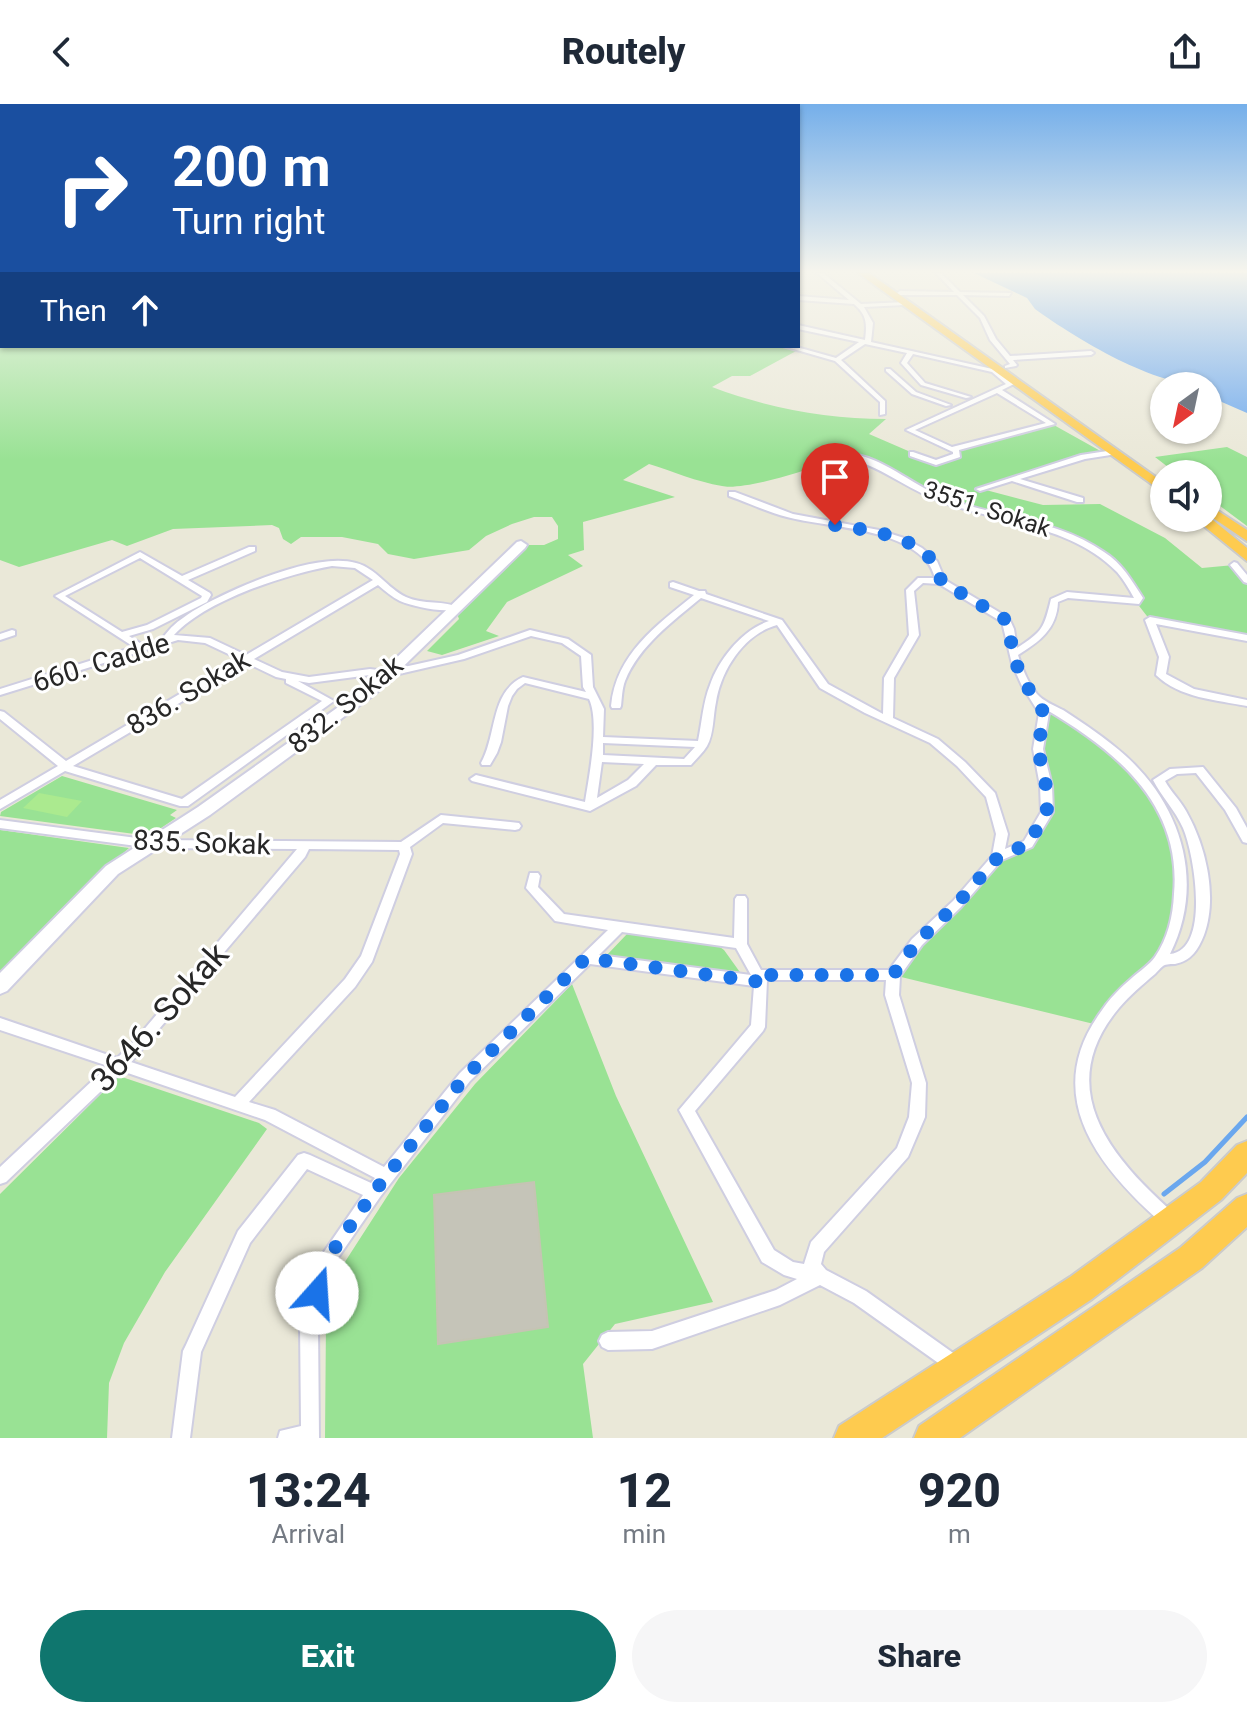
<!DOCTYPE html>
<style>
:root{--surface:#fff;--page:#f6f6f7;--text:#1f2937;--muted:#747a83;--accent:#0f766e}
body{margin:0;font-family:Roboto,sans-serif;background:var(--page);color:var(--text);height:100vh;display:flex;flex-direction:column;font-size:30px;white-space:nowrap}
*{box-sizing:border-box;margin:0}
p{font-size:26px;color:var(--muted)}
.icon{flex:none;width:44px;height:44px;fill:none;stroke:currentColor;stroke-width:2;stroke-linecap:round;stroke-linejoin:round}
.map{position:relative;height:1334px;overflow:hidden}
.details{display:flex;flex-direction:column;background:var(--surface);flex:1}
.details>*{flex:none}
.guide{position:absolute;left:0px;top:0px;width:800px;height:244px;box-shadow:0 2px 6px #0004;background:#1a4fa0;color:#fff;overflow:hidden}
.needle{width:52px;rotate:213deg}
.controls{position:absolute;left:1150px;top:268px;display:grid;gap:16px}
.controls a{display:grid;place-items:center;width:72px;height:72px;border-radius:50%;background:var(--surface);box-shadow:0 2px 6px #0004;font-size:40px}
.pin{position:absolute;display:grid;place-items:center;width:68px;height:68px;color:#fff;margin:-82px -34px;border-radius:50% 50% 50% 0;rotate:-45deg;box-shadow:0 0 8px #0007}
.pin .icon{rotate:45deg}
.me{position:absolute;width:88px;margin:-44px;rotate:19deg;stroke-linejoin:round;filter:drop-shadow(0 0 6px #0008)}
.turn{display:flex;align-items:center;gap:28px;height:168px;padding:0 40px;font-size:36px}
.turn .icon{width:104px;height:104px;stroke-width:2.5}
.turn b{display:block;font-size:56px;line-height:68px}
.then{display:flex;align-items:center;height:76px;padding:0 40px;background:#0003;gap:16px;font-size:30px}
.eta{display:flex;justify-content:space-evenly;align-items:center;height:136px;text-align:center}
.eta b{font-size:48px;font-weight:800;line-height:56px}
.cta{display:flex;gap:16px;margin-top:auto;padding:16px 40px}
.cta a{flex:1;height:92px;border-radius:48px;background:var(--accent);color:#fff;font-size:32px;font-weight:800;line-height:92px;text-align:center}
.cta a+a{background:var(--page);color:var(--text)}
header{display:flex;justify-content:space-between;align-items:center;height:104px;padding:0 40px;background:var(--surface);font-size:36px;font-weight:800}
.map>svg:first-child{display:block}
.green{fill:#99e294}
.pitch{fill:#abea8f}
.water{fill:#6aa7ee}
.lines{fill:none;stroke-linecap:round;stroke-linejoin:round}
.stream{stroke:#6aa7ee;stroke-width:5}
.building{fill:#c5c4b8;stroke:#c5c4b3;stroke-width:2}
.street-casing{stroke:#cfcee1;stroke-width:4}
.secondary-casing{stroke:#cfcee1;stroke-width:4}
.highway-casing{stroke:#cbcbcb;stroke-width:4}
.street{fill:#fff;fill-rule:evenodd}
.secondary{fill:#fff;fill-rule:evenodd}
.highway{fill:#fecb4f;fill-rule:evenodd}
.route{stroke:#1a73e8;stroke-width:14;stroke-dasharray:0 25.2}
.labels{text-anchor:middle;stroke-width:6;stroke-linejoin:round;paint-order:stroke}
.far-street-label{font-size:24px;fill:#272727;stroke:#fff}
.street-label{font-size:28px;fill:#272727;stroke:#fff}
.near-street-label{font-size:34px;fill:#272727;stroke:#fff}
</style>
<header><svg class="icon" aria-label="back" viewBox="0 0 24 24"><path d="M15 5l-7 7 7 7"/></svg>Routely<svg class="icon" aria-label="share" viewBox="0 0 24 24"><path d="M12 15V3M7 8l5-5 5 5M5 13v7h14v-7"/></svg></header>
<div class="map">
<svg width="1247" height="1334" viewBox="0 0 1247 1334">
<rect width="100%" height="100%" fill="#eae8d8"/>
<path class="green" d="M0 169 2 242H786L798 246 750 272H732L712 283C768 304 827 315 886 315L869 330 936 359 957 351 952 345 1052 320 1104 349 982 385 1043 401 1100 400 1165 434 1202 464 1234 461 1247 476V534L1150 516 1136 498 1139 494 1108 454 1036 419 942 395 884 364 885 360 842 350C824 363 744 387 722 382 697 378 672 367 649 360L623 376 675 393 583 418 584 446 568 451 583 462 507 498 486 527 499 532 442 551 427 547 459 515 455 504 521 441H544L558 435V422L552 413H534L512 420 486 432 469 446 414 455 388 450 378 440 342 433H301L291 440 283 435 279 424 272 421 173 425 127 442 112 436 19 463 0 456Z
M1227 343 1247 353V422L1208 393V370H1177L1155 353Z
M1034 594 1134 665 1158 699 1177 741 1182 785 1160 856 1098 921 893 871 998 753 1028 740 1047 708 1038 645 1044 609Z
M62 672 177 706 170 711 176 714 155 728 142 731 0 712 1 708Z
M0 726 129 744 58 808 0 873Z
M627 830 717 841 724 846 742 871 606 852Z
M572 880 616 992 713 1198 615 1220 583 1260 593 1334H325L326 1216 341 1164 399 1074 475 980Z
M119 972 259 1019 267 1025 165 1168 124 1239 109 1279 107 1334H0V1090Z"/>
<path class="pitch" d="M39 689 82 697 67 713 23 704Z"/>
<path class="water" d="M974 169H1247V309L1208 292V282C1154 282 1078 236 1035 205L1027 194Z"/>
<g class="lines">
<path class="stream" d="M1164 1090 1205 1058 1247 1013"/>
</g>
<path class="building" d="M534 1078 548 1223 438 1240 434 1091Z"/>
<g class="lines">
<defs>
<path id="street" d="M817 169H823L861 200 907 198 905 201 864 203 873 219 871 238 1006 268V270L1002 271 1014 280 1002 286 1055 320 959 346 960 353 936 361 910 352V348H913L936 356 953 350V348L906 326 1006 280 992 268 913 250 907 259 925 279 971 293 966 294 921 281 901 259 907 249 865 240 841 256 885 297V310L880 311V298L835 257 783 242H793L836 254 859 238 798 225V221L865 236C867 220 867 211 854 200L798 196V192L849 196ZM997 289 1046 319 952 343 915 326Z
M936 169H941L960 188 1011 189 1009 192 963 191 984 212 996 235 1010 252 1091 247 1094 249 1091 251 1013 256 1017 261 1016 262 1005 264V262L1010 260 990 236 980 214 957 191H900L897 189 900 187 954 188Z
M886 265H890L916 288 951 301 946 302 912 290 886 267Z
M1114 346H1117V350L1085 355 1020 375 1083 394V398H1077L1012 377 980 387 976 385 1081 351Z
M841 349C877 349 905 376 936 390 991 414 1054 413 1104 448 1122 459 1132 477 1143 494L1139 500 1068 494 1058 498C1057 525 1039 538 1018 551 1022 564 1028 579 1037 590 1043 597 1055 602 1063 606 1080 617 1098 629 1114 642 1178 692 1208 774 1170 850 1211 846 1194 749 1183 724 1175 706 1162 693 1153 676L1170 665 1203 663 1236 704 1247 724V739L1243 738 1225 706 1196 669 1177 670 1165 677C1171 688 1180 696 1186 707 1206 742 1218 793 1204 831 1198 846 1191 857 1175 860 1172 860 1166 860 1163 862 1160 864 1158 867 1155 870 1142 881 1130 891 1119 904 1051 985 1112 1055 1176 1111L1178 1116 1176 1121 1170 1124 1164 1121C1100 1065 1040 993 1100 909 1109 895 1120 884 1133 873 1140 867 1149 861 1155 853 1168 834 1173 812 1174 790 1182 700 1116 647 1047 606L1049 609 1043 645 1052 682 1053 708 1032 743 1002 756 961 803 922 841 900 872 899 891 926 979 925 1013 908 1053 824 1148 821 1160 826 1166 866 1187 963 1256 966 1262 963 1268 957 1271 951 1268 854 1199 820 1181 780 1201 652 1245 608 1246 602 1243 599 1237 602 1231 608 1228 652 1227 776 1186 797 1175 784 1171 762 1158 679 1006 751 921 754 882 590 860 470 977 380 1093 333 1161 318 1219 319 1334H278L280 1327 301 1322 300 1219 317 1158 363 1091 307 1065 250 1139 201 1248 190 1334H172L183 1247 186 1241 238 1127 298 1051 304 1049 310 1051 371 1079 375 1074 265 1016 122 967 6 1078 0 1080V1063L108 962 0 926V914L117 954 130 942 297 745 152 744 0 724V716L152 736 401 738 441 711 519 719 521 722 519 725 515 726 443 719 410 743 412 750 372 858 355 883 249 998 275 1006 384 1063 460 969 608 826 555 817 526 784 530 769H538L540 772 538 783 564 810 734 834 735 795 737 792H745L747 795V840L761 866H889L912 835 953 797 992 752 996 730 986 693 957 662 930 639 865 609 820 584 777 521C744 530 721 566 716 598 713 611 714 630 707 642 703 649 696 655 691 661H656L636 682 590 707 472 677 470 675 476 671 585 698C589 672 600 618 589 595L525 579 517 585 512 592 508 602 501 638 497 649 490 661H482L481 659C497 631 490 588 523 573L586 588 583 583 581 552 562 539 531 532 464 555 386 573 370 571 309 579 298 577 334 597 188 702H180L65 667 0 705V696L58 662 0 615V607L4 608 66 657 239 555 205 539 178 536 0 591V585L134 543 55 492 140 448 182 472 249 443H255V447L188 476 210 489 211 491 207 498 153 525 129 532 143 541C148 539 156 538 161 535 165 532 169 525 173 522 179 516 186 512 193 507 228 486 315 447 356 459 376 464 387 484 406 493 423 501 445 496 460 504 447 510 414 503 400 497 392 493 385 487 378 481L254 555 282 568 309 573 370 565 386 567 458 551 530 526 568 535 591 551 593 583 604 605 603 633 698 637C702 618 703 598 710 581 719 555 742 526 769 517L701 494C673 517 639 542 625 577 622 585 622 594 621 602L620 604H612L611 602C616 550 656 522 694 491L670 483V479L673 478 699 487H705L706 490 782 516 828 580 883 610 884 574 909 531 906 486 918 474H935C933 468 931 462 927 458 898 423 829 424 787 413 767 408 749 399 729 392V388H735L793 410 879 426 904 434 922 444 937 457 945 476 1009 514 1014 525 1017 544C1043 527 1044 524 1051 495L1067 488 1134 494C1129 485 1124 476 1117 468 1071 421 1001 419 942 398 905 385 882 361 841 353ZM140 454 202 492 201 494 147 521 122 528 65 492ZM332 462 355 464 373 476 246 551 210 534 174 531C206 496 287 470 332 462ZM923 479 939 480 1002 518 1012 560 1022 582 1039 609 1033 645 1040 682 1041 708 1024 737 1005 745 1008 730 995 689 965 658 938 635 893 614 894 574 919 531 914 487ZM247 559 276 573 286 575V579L322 597 182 695 73 662ZM603 639 695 643 684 655 603 651ZM602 658 644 660 628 676 597 694ZM309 745 399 746 400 750 361 852 345 875 235 993 131 958 305 753ZM622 828 736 844 751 871 599 851ZM767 876H886L885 891 912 979 909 1013 897 1044 811 1138 804 1160 793 1158 774 1146 695 1007 763 927 765 923Z
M1234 458 1237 459 1247 471V479L1244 478 1230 461Z
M1150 513 1247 531V537L1156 520 1169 553 1166 570 1194 585 1247 596V602C1216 596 1180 594 1156 571L1159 553 1145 516Z
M12 526 15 527V531L0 536V530Z"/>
<path id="secondary" d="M521 437 527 441 525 444 375 590 210 711 118 770 7 887 0 890V869L106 762 198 703 365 584 517 438Z"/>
<path id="highway" d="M858 169H869L1164 379V389Z
M1215 405 1247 426V437L1210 412V406Z
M1208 412 1247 444V457L1194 414Z
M1247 1037V1069L1221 1096 1092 1195 882 1334H834L839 1322 1070 1173 1201 1078 1237 1041Z
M1247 1090V1123L1202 1164 960 1334H914L919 1322 1180 1144 1237 1094Z"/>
</defs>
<use href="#street" class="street-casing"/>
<use href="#secondary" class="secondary-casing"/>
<use href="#highway" class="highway-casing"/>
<use href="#street" class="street"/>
<use href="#secondary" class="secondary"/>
<use href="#highway" class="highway"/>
</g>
<linearGradient id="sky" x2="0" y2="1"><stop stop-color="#75afea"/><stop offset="0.47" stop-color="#f6f5ed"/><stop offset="1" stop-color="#f6f5ed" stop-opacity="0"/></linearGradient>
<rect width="1247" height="356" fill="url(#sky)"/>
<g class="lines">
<path class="route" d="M317 1189 325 1158 374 1088 465 973 586 854 761 878 759 871H893L917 838 957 800 998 753 1028 740 1047 708 1046 682 1038 645 1044 609C1032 591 1020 573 1014 553 1009 539 1013 529 1006 516L941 477C933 433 873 427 835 421"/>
</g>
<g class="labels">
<g class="far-street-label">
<text transform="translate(987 405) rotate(18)" y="8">3551. Sokak</text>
</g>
<g class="street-label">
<text transform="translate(101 558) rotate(-17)" y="10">660. Cadde</text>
<text transform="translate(188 588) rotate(-31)" y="10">836. Sokak</text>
<text transform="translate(345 600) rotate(-39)" y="10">832. Sokak</text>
<text transform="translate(202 738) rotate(2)" y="10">835. Sokak</text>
</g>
<g class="near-street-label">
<text transform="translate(159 913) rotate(-48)" y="12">3646. Sokak</text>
</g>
</g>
</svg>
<div class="controls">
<a><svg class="needle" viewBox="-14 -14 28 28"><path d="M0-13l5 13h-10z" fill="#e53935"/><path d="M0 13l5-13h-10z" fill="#747a83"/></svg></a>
<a><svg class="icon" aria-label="sound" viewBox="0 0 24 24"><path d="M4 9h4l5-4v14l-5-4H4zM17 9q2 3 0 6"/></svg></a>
</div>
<div class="pin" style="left:835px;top:421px;background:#d93025"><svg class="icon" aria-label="arrive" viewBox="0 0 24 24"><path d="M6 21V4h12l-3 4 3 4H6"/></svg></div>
<svg class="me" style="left:317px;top:1189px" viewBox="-20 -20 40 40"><circle r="19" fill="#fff"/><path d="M0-13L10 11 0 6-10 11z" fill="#1a73e8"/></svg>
<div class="guide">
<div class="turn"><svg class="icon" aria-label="right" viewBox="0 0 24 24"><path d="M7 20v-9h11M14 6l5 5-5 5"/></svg><div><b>200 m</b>Turn right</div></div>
<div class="then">Then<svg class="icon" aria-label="ahead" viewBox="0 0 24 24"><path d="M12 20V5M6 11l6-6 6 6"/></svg></div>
</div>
</div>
<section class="details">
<div class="eta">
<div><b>13:24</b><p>Arrival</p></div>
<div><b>12</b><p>min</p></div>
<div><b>920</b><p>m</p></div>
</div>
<div class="cta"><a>Exit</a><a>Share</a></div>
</section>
